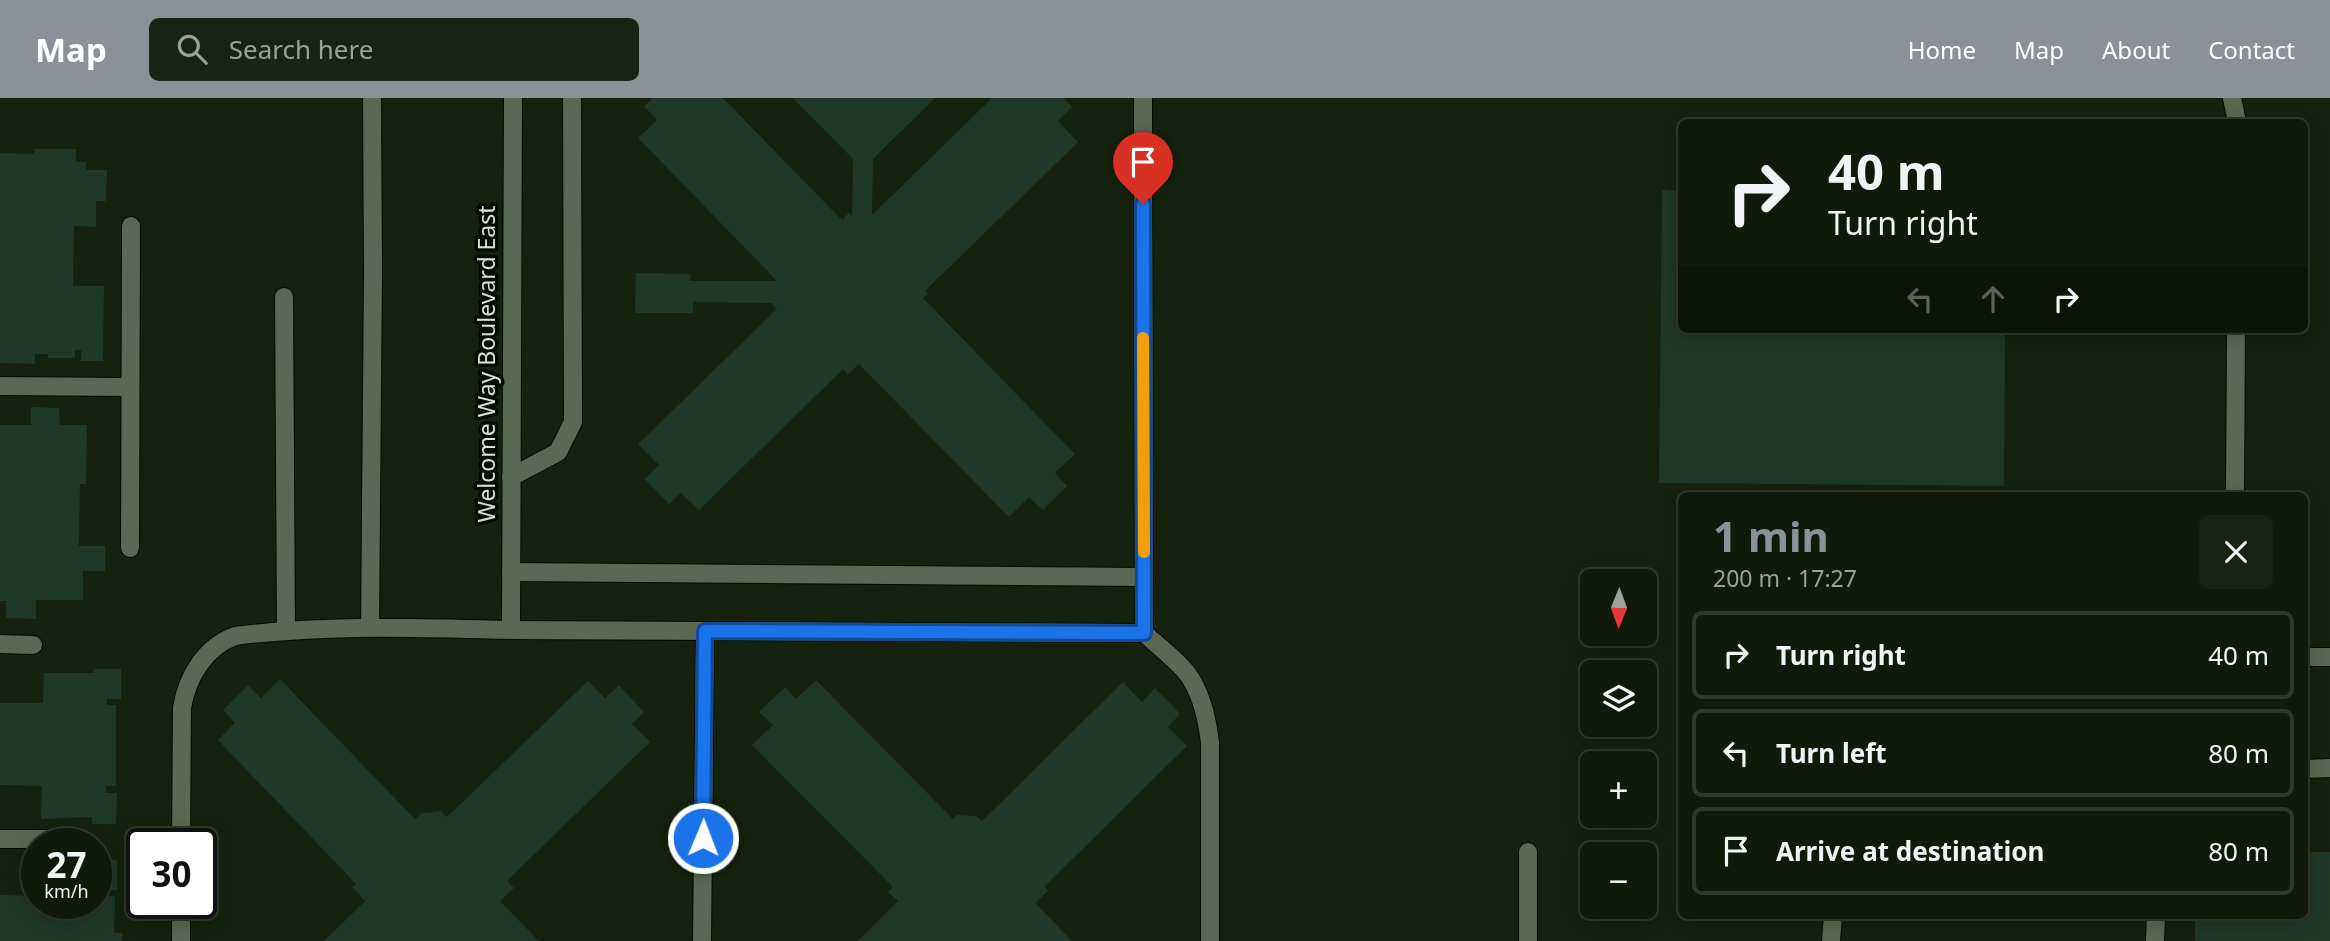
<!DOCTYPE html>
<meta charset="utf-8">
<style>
:root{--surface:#101a0a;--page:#192313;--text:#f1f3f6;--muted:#9ca19c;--line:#30382b;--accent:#8c9099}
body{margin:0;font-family:"Noto Sans",sans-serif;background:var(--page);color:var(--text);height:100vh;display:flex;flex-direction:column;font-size:26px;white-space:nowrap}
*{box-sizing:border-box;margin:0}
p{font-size:23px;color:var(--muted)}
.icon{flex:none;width:38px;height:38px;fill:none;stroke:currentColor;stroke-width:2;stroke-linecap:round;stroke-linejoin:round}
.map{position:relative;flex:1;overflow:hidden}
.side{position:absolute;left:1678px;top:394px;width:630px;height:427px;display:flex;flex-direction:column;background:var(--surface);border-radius:10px;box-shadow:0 4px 18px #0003,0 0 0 2px var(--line)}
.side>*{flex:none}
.hud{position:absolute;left:1678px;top:21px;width:630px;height:214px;border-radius:10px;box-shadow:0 4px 18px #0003,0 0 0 2px var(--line);background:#101a0a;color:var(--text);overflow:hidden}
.needle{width:46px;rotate:181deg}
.buttons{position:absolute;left:1580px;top:471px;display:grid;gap:14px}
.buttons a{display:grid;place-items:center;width:77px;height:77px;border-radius:10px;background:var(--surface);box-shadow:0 4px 18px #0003,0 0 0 2px var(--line);font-size:35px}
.speed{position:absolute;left:21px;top:730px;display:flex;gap:14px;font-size:35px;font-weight:700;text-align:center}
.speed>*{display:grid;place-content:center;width:91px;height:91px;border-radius:50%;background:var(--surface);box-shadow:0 4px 18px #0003,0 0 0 2px var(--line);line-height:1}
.speed small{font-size:18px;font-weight:400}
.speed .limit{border:4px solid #111;border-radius:10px;background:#fff;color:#111}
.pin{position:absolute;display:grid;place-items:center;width:60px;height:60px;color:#fff;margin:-72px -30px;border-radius:50% 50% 50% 0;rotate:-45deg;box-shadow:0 0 7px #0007}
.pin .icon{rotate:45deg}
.me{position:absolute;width:77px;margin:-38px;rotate:1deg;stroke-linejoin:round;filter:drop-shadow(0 0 5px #0008)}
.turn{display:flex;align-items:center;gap:24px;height:147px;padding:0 35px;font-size:32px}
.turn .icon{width:91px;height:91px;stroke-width:2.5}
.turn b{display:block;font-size:49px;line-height:60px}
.lanes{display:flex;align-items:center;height:66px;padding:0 35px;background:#0003;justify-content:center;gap:35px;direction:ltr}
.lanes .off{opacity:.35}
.round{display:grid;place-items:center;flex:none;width:74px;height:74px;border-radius:10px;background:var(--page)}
.overview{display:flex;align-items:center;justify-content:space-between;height:119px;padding:0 35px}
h1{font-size:42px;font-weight:700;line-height:52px;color:var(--accent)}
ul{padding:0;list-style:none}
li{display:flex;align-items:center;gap:21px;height:88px;margin:0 14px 10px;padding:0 21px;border:4px solid var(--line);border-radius:10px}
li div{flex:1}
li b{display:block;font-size:26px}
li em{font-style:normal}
header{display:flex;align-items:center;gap:42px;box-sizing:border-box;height:98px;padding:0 35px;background:var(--accent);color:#fff}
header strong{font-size:33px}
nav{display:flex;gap:38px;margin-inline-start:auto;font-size:24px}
.search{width:490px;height:63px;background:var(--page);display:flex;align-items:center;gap:18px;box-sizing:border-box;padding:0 24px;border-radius:10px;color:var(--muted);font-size:26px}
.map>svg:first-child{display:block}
.building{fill:#1e3829}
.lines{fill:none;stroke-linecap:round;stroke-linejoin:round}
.lane-casing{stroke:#030b00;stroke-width:20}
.street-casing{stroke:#030b00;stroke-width:20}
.lane{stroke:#5a6951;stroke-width:18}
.street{stroke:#5a6951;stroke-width:18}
.route-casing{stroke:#114b97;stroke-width:18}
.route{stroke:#1a73e8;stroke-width:12}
.slow{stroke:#f59e0b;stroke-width:12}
.labels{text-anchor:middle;stroke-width:7;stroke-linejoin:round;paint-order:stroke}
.street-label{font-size:23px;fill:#d8e1d3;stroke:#050a03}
</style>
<header>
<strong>Map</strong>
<div class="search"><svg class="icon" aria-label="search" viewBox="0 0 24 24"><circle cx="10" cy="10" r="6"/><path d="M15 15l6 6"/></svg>Search here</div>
<nav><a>Home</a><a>Map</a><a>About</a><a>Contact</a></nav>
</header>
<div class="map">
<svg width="2330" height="843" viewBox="0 0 2330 843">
<rect width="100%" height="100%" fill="#15220d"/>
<path class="building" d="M653 0H723L842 122 849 115 852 118 853 61 793 0H935L873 61 872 117 992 0H1063L1072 9 1058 23 1078 44 925 193 928 196 923 200 1075 356 1055 375 1067 388 1043 412 1029 399 1009 419 859 266 848 276 843 271 699 412 681 395 669 406 645 381 659 367 638 346 777 211 771 205 693 204V215H635L636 175 691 176 690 183H777L638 40 657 22 644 8Z
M34 51H76V64H86V72H107L106 103H96V129L74 128 73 188H104L103 263H81V252H75V260H48V256H35V266L0 265V55L34 56Z
M1662 92 1682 93V231H2005L2004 388 1659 385Z
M31 309 59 310 60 327H87L86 386H80L79 448H105V473H83V502H36V521L6 520V503H0V327H31Z
M94 571H121V601H107V607H116V688H106V695H117L116 726H92V719L41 721 42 688 0 687V605H43L44 575H94Z
M280 581 415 721 422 715 441 713 447 719 588 583 605 600 619 587 644 614 632 626 650 644 507 783 514 790 500 803 539 843H324L365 803 352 789 356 786 218 642 235 625 223 612 248 587 261 600Z
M816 582 953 721 957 717 976 718 982 723 1123 584 1142 604 1155 590 1180 616 1168 629 1187 648 1044 789 1048 793 1035 805 1072 843H858L898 803 888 794 893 789 752 647 773 627 759 614 785 589 796 601Z
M2305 744H2310V754H2330V843H2195V817H2305Z
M96 762H117V792H107V798H115L114 835H122V843H0V797L37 798V805H96Z"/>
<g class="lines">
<defs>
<path id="lane" d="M2232 0 2237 24
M284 199 286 531
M0 288 130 289
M511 379 558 354 573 324 572 0
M2235 397 2236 231
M130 450 131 128
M511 474 1144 479
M511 532 1144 535
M0 546 33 547
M2305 671 2330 670
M0 741H46
M1528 843V754
M1831 843 1833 817
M2155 843 2156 817"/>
<path id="street" d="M1143 0 1144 535C1157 547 1183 567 1191 581 1203 601 1207 622 1210 644V843
M370 530 373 174 372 0
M2305 559H2330
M181 746 182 610C187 579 205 549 235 538 327 526 419 530 511 532L513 0
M181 843V805
M702 843 705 533"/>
</defs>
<use href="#lane" class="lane-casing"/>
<use href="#street" class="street-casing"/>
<use href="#lane" class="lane"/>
<use href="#street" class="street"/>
</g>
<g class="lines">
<defs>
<path id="route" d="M703 740 705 533 1144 535 1143 106"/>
</defs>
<use href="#route" class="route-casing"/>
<use href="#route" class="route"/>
<path class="slow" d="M1143 240 1144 454"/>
</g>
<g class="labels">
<g class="street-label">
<text transform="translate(487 266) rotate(-90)" y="8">Welcome Way Boulevard East</text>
</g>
</g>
</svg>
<div class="buttons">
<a><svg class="needle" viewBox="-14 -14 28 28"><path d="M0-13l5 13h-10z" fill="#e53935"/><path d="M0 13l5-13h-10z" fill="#9ca19c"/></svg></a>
<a><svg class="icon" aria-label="layers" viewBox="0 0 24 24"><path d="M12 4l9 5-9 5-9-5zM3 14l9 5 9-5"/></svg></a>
<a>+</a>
<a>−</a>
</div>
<div class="speed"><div>27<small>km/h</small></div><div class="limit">30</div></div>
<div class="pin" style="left:1143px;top:106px;background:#d93025"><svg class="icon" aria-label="arrive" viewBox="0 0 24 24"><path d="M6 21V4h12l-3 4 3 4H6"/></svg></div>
<svg class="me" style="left:703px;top:740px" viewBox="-20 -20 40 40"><circle r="17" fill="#1a73e8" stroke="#fff" stroke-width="3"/><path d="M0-11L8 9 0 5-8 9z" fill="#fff"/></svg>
<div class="hud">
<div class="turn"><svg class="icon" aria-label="right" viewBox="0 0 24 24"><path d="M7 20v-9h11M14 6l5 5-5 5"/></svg><div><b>40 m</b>Turn right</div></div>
<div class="lanes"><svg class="icon off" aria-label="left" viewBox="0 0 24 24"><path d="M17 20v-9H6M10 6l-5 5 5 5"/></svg><svg class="icon off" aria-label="ahead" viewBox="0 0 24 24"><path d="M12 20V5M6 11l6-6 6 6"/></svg><svg class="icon" aria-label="right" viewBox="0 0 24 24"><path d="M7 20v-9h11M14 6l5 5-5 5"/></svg></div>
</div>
<section class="side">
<div class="overview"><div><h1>1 min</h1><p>200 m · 17:27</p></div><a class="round"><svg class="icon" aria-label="close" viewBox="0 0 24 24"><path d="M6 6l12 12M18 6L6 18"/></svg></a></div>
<ul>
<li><svg class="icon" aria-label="right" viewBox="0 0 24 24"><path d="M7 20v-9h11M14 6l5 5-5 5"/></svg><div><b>Turn right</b></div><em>40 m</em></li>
<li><svg class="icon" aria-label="left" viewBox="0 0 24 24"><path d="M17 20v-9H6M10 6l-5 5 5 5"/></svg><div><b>Turn left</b></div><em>80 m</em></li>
<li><svg class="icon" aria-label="arrive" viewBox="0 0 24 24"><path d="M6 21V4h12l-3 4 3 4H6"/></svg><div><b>Arrive at destination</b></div><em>80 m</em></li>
</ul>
</section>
</div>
